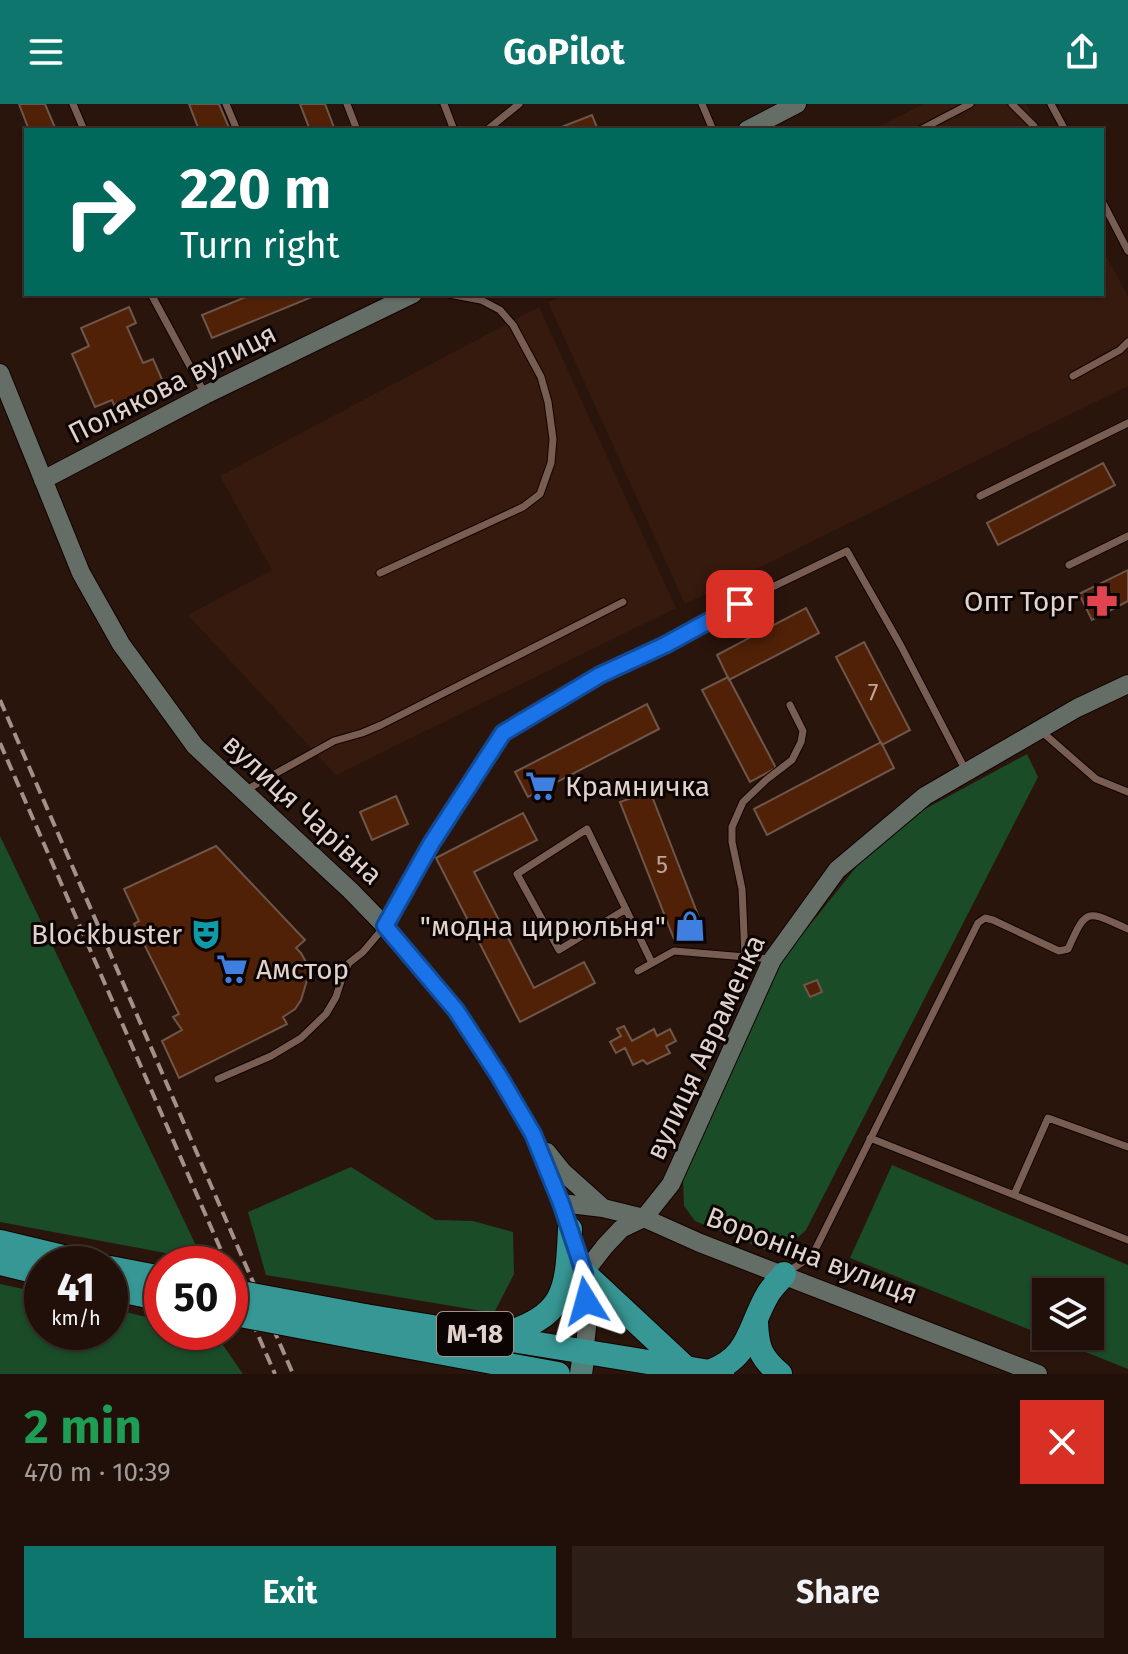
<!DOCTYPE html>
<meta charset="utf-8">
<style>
:root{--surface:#201009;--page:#2d1e17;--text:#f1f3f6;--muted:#a29d9c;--line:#3d302a;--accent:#0f766e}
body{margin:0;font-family:"Fira Sans",sans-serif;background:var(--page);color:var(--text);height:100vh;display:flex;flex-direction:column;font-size:30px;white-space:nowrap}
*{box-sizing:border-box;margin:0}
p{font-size:26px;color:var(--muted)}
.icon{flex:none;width:44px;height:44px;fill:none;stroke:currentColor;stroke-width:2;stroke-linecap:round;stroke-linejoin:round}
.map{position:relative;height:1270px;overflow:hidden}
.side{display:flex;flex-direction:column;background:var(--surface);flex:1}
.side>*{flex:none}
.top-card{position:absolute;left:24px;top:24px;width:1080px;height:168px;border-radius:0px;box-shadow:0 2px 6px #0004,0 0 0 2px var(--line);background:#00695c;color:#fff;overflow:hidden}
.tools{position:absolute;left:1032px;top:1174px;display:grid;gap:16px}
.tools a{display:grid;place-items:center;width:72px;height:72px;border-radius:0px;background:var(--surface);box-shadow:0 2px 6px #0004,0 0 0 2px var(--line);font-size:40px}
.speed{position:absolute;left:24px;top:1142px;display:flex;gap:16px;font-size:40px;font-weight:700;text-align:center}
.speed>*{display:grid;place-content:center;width:104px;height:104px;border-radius:50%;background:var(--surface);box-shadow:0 2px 6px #0004,0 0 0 2px var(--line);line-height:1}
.speed small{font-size:20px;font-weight:400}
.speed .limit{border:12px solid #d22;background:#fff;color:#111}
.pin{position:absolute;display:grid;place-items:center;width:68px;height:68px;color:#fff;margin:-34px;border-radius:16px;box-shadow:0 4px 12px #0006}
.me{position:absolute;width:88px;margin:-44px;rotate:352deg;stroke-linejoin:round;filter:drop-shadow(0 0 6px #0008)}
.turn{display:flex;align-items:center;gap:28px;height:168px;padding:0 24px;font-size:36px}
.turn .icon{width:104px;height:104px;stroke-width:2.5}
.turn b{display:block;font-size:56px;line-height:68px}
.round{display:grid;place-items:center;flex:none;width:84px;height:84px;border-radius:0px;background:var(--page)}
.headline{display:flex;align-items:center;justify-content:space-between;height:136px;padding:0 24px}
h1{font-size:48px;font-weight:700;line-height:60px;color:#1e9e55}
.action{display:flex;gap:16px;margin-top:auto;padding:16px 24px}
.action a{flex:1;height:92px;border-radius:0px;background:var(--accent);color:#fff;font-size:32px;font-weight:700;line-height:92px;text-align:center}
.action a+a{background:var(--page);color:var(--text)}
header{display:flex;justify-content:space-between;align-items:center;height:104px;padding:0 24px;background:var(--accent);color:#fff;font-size:36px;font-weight:700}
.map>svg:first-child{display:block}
.built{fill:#361a0e}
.green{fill:#1a4c28;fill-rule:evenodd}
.building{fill:#512107;stroke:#6f564a;stroke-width:2}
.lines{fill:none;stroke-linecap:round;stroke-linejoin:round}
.lane-casing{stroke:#110200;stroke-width:9}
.secondary-casing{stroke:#110200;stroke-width:20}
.primary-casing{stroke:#110200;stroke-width:24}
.highway-casing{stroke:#110200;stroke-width:26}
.lane{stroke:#775d52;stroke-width:7}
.secondary{stroke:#646e66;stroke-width:18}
.primary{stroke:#51807a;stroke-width:22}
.highway{stroke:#379794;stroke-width:24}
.rail{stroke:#a2918a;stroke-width:4;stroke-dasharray:12 6;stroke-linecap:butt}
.highway-bridge-casing{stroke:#110200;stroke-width:26;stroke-linecap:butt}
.highway-bridge{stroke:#379794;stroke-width:24}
.route-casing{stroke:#114b97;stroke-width:20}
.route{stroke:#1a73e8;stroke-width:14}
.labels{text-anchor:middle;stroke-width:6;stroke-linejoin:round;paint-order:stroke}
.number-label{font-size:24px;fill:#bda69b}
.shield{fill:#0c0402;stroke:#a1948f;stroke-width:2}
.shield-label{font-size:26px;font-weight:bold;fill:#e1d2cc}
.street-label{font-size:28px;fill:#e1d2cc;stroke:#0c0402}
.poi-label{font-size:28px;fill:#e1d2cc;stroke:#0c0402;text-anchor:end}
</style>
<header><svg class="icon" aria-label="menu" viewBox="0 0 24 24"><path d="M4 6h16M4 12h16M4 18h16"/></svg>GoPilot<svg class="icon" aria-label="share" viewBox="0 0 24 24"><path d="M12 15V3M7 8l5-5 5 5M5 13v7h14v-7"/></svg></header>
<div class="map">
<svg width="1128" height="1270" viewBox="0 0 1128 1270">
<rect width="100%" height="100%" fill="#2a150c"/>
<path class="built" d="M923 0H1026L1040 26H873Z
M1102 144 1128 192V282L685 500 548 198 563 190H1102Z
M539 203 676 504 336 671 188 511 272 466 220 372Z"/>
<path class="green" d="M1027 650 1038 673 806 1126 784 1146 771 1148 695 1117 684 1102 683 1076 782 856 857 762 925 705Z
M0 732 203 1156 0 1118Z
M892 1061 1128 1161V1265L850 1154ZM1090 1188V1232H1046V1188Z
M351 1063 435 1116 473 1117 513 1128 514 1170 494 1209 266 1171 248 1108Z
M0 1180 42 1189V1228H110V1204L162 1217V1228H206L216 1231 243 1270H0Z"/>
<path class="building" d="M19 0H45L56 26H29Z
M189 0H219L230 26H199Z
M300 0H325L335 26H310Z
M592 11 598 26H554Z
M253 190H319L212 234 202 211Z
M129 203 136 219 127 223 143 259 153 255 168 289 139 302 134 292 114 301 112 296 95 303 72 250 89 242 81 224Z
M1103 359 1115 381 998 441 987 419Z
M1128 466V497L1092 516 1079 490Z
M806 504 819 529 729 576 717 551Z
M864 538 910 626 882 641 836 553Z
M728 573 776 664 750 678 702 586Z
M647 600 659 625 528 693 515 668Z
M881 638 894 664 767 731 754 705Z
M650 687 703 824 674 835 620 698Z
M396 692 408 720 372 736 360 708Z
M523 709 537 736 474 768 534 884 584 858 595 879 520 918 436 754Z
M216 742 305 836 296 844 301 849 306 858 308 873 301 896 295 905 283 913 287 920 179 974 162 937 182 926 173 913 179 910 134 820 139 817 124 785Z
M817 876 822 888 810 893 804 881Z
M624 922 632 937 654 925 657 932 670 925 676 937 666 942 670 949 647 960 643 956 633 961 625 944 616 949 610 938 621 932 617 925Z"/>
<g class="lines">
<defs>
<path id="lane" d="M73 0 84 26
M226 0 237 26
M347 0 357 26
M444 0 454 26
M702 0 713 26
M1012 0 1034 22 1035 26
M1051 0 1065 26
M487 26 519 0
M920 26 970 0
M1102 97 1128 147
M151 190 205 290
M1073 272 1120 246 1128 238
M980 392 1128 319
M1069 461 1128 432
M380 469 523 403 540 390 551 359 553 335 548 298 541 273 513 221 500 206 481 196 449 190
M1041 627 1096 675 1128 688
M246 686 334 637 362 629 381 621 623 498
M626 805 559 846 517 770 587 725 652 859
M745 853 742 785 732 738V723L743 698 766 676 792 656 801 638 803 627 790 601
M638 867 674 847 770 855
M218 975 271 952 301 934 326 910 336 893 343 871 349 859 363 848 385 822 431 740 503 629 600 571 665 541 764 487 847 447 901 542 966 667
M870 1034 1128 1136
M1014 1091 1048 1014 1128 1043
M789 1167 812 1152 978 819 985 814 993 816 1059 847 1068 845C1087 802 1087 807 1128 825"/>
<path id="secondary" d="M747 26 797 0
M0 269 81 469 121 540 195 642 351 787 385 822 456 906 499 972 533 1030 561 1099 584 1169 587 1224 584 1249
M43 376 205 291 413 190
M547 1048 563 1068 602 1103
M561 1099 603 1104 644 1114 700 1139 1038 1270
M584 1169 605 1142 621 1125 644 1114 671 1080 772 856 837 766 925 692 1077 604 1128 580"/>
<path id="primary" d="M581 1270 584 1249"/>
<path id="highway" d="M0 1138 92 1160
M0 1159 42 1169
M110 1164 162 1174
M584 1169 687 1265
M110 1184 162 1195
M365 1212 722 1270
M756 1218C757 1243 760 1253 780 1270
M498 1232C566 1212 567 1189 570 1125
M367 1235 558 1270
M709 1268C751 1253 748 1224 768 1190 772 1183 779 1177 784 1170"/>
</defs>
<use href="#lane" class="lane-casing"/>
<use href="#secondary" class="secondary-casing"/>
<use href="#primary" class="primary-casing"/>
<use href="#highway" class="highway-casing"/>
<use href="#lane" class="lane"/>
<use href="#secondary" class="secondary"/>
<use href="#primary" class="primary"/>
<use href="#highway" class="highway"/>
<path class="rail" d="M0 596 293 1270
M0 639 227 1160
M230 1167 275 1270"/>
<defs>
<path id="highway-bridge" d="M230 1187 365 1212
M230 1209 367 1235"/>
</defs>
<use href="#highway-bridge" class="highway-bridge-casing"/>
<use href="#highway-bridge" class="highway-bridge"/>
</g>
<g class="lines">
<defs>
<path id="route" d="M586 1197 584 1169 577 1147 561 1099 533 1030 499 972 456 906 385 822 431 740 503 629 600 571 665 541 740 500"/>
</defs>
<use href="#route" class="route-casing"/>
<use href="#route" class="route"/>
</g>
<defs>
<symbol id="pharmacy-bare" viewBox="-9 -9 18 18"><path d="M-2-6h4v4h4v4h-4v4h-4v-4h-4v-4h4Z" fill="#e0444e" stroke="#0c0402" stroke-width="2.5" paint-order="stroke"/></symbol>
<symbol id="supermarket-bare" viewBox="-9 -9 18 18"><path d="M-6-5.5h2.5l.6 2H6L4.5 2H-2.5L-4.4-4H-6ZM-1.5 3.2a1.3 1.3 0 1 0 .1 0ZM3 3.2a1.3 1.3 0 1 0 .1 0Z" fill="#3f7fe0" stroke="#0c0402" stroke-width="2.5" paint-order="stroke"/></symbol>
<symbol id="shop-bare" viewBox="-9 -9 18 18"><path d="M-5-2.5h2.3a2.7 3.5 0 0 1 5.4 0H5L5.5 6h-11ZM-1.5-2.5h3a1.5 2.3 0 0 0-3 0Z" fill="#3f7fe0" stroke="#0c0402" stroke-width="2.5" paint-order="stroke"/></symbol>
<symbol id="theatre-bare" viewBox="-9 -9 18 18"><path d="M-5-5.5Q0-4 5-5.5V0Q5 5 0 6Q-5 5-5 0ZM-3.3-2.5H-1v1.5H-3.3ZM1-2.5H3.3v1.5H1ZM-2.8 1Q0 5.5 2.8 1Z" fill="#0f9aa8" stroke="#0c0402" stroke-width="2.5" paint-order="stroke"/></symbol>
</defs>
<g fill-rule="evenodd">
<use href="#pharmacy-bare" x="1080" y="475" width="44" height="44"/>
<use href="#supermarket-bare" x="519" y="660" width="44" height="44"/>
<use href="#shop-bare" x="668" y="800" width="44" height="44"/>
<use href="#theatre-bare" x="184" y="808" width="44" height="44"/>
<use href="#supermarket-bare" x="210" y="843" width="44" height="44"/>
</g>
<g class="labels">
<g class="number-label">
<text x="873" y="597">7</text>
<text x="662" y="769">5</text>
</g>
<rect class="shield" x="437" y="1208" width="76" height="44" rx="6"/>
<g class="shield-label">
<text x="475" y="1239">М-18</text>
</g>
<g class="street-label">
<text transform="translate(172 279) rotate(-27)" y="10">Полякова вулиця</text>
<text transform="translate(303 705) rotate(43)" y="10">вулиця Чарівна</text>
<text transform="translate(705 943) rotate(-65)" y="10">вулиця Авраменка</text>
<text transform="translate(812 1151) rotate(21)" y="10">Вороніна вулиця</text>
</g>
<g class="poi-label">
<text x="1078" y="507">Опт Торг</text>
<text x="565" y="692" text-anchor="start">Крамничка</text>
<text x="666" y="832">"модна цирюльня"</text>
<text x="182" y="840">Blockbuster</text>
<text x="256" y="875" text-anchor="start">Амстор</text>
</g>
</g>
</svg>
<div class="tools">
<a><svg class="icon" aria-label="layers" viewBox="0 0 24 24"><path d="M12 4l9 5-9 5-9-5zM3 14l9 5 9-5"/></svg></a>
</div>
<div class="speed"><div>41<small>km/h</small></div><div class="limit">50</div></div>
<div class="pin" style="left:740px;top:500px;background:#d93025"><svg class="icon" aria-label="arrive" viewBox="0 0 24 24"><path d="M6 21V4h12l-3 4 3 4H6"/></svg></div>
<svg class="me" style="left:586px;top:1197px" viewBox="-20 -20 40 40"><path d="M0-17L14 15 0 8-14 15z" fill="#1a73e8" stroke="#fff" stroke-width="4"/></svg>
<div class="top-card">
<div class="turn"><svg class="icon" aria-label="right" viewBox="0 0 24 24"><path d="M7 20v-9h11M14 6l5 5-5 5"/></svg><div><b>220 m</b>Turn right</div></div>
</div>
</div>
<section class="side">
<div class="headline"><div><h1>2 min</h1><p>470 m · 10:39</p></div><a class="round" style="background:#d93025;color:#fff"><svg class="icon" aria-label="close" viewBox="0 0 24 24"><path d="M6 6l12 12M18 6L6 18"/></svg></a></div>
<div class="action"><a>Exit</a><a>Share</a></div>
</section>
